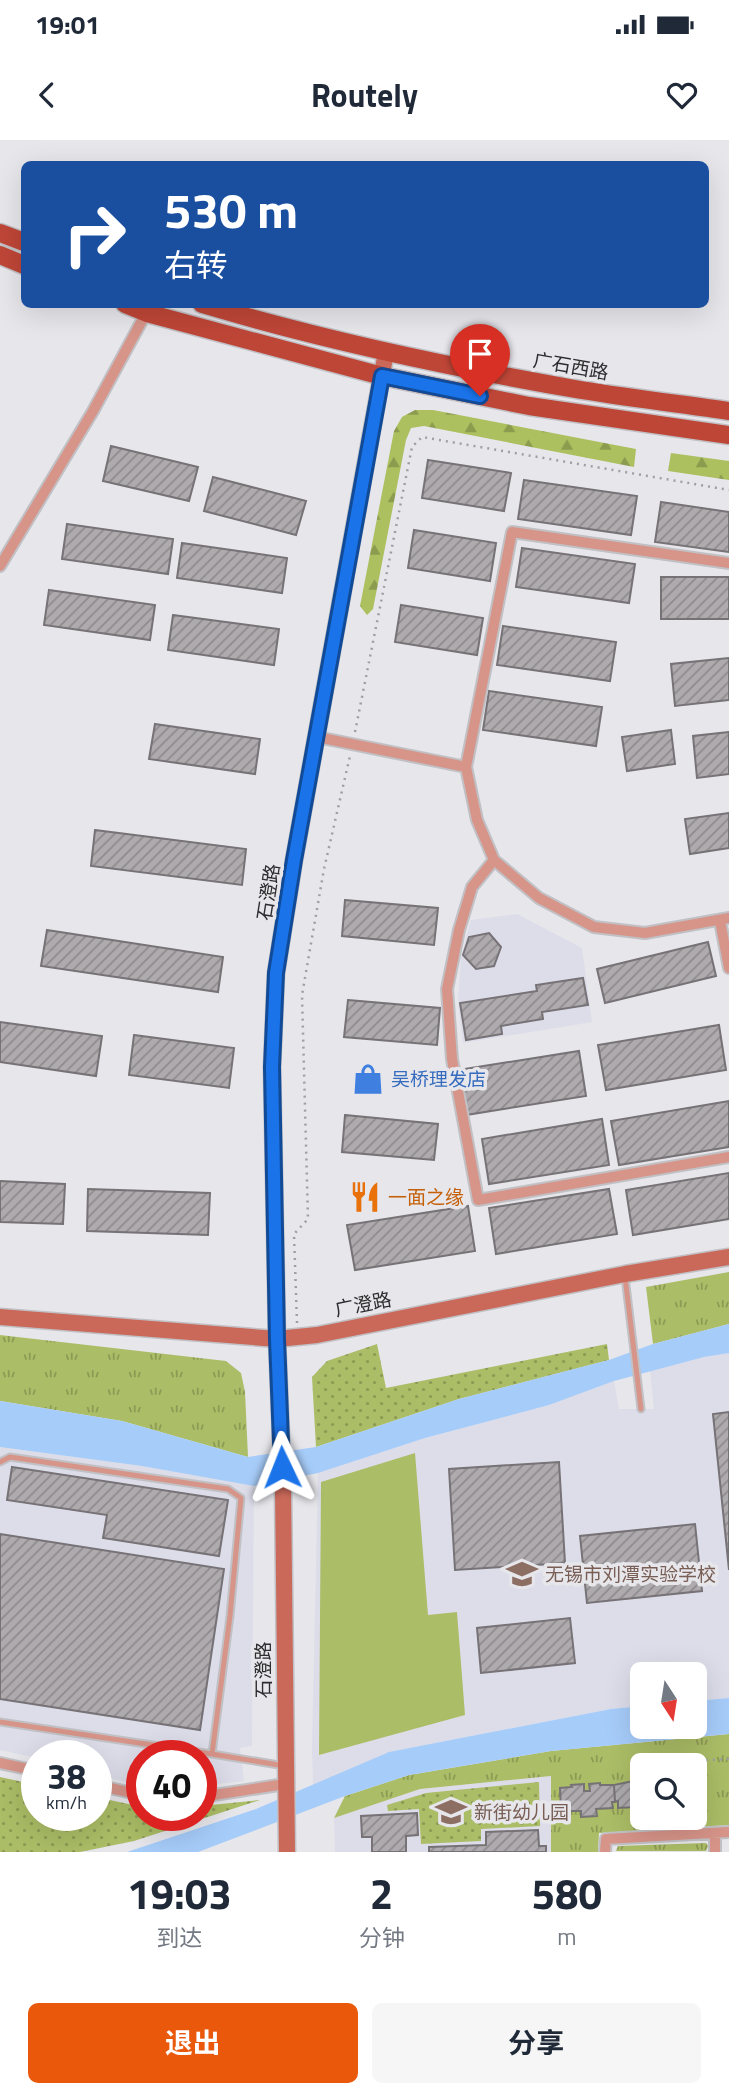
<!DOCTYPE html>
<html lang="zh">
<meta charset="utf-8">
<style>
:root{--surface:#fff;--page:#f6f6f7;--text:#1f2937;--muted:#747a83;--accent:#ea580c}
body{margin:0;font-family:"Titillium Web","Noto Sans SC",sans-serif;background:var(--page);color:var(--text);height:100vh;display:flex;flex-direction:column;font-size:26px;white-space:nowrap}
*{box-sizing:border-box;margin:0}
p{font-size:23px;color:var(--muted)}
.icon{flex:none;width:38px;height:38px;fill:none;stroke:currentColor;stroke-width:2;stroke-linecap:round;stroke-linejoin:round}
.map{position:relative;height:1712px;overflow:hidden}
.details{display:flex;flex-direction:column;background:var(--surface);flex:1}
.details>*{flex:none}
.guide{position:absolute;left:21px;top:21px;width:688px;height:147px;border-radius:10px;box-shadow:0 7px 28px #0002;background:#1a4fa0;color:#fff;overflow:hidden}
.needle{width:46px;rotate:168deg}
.controls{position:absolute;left:630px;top:1522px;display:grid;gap:14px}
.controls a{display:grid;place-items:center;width:77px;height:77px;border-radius:10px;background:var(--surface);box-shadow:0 7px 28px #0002;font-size:35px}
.speed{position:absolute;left:21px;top:1600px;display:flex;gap:14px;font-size:35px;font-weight:700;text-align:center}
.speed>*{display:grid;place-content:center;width:91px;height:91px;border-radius:50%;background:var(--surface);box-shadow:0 7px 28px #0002;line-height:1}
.speed small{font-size:18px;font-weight:400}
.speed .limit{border:10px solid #d22;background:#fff;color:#111}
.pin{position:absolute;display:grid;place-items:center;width:60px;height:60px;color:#fff;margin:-72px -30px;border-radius:50% 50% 50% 0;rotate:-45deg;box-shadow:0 0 7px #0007}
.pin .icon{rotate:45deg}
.me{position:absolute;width:77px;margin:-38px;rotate:358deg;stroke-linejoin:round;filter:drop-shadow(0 0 5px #0008)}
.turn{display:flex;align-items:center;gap:24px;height:147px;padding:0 28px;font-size:32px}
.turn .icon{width:91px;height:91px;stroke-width:2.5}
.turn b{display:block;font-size:49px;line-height:60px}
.eta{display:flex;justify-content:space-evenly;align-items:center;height:119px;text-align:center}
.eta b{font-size:42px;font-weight:700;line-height:49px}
.cta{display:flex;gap:14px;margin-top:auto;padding:14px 28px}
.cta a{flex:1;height:80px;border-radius:10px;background:var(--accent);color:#fff;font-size:28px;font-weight:700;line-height:80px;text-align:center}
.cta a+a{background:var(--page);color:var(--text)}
.status{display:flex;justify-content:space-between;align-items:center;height:49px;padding:0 35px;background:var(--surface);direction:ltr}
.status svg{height:19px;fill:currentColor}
header{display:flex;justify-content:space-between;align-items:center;height:91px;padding:0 28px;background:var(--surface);font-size:32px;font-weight:700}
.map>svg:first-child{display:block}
.built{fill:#ddddea}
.grass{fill:url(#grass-tufts);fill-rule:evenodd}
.forest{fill:url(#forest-firs)}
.park{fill:url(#park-dots)}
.pitch{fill:#abbd66}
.water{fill:#a6ccf9}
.building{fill:url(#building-hatch);stroke:#767276;stroke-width:2}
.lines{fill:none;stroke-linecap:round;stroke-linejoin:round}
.lane-casing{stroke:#c1c1c5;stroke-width:9}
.street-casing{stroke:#c1c1c5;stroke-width:14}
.secondary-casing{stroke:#c1c1c5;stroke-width:19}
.primary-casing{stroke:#c1c1c5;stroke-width:21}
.path{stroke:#9f9fa3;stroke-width:2.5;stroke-dasharray:2 5;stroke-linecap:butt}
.lane{stroke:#d79489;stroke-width:5}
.street{stroke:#d79489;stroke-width:10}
.secondary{stroke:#ca695a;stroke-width:16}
.primary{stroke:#be4637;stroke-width:18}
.route-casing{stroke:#114b97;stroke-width:18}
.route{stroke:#1a73e8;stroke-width:12}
.labels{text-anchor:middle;stroke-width:7;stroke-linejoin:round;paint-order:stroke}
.street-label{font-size:19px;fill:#2d2d2f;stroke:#e6e6eb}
.shop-label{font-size:19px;fill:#366cbe;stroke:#e6e6eb;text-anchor:start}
.food-label{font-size:19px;fill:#c56008;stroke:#e6e6eb;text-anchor:start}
.education-label{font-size:19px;fill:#785e54;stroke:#e6e6eb;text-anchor:start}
</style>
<div class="status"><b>19:01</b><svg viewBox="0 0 49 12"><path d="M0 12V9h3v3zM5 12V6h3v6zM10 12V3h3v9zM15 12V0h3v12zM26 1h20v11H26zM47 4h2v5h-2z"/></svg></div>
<header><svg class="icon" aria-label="back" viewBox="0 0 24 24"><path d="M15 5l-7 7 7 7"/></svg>Routely<svg class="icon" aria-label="heart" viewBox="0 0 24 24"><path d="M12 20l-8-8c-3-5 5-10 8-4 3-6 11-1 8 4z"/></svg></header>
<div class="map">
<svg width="729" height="1712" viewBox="0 0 729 1712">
<defs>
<pattern id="grass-tufts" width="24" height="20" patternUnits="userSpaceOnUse" patternTransform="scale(1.75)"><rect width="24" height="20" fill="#abbd66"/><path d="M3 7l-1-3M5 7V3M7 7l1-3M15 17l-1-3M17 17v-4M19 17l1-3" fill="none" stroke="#8c9a54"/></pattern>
<pattern id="forest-firs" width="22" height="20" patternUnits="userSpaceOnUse" patternTransform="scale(1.75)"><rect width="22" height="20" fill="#acc05f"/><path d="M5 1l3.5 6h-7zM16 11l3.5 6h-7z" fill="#8c9c4f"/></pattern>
<pattern id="park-dots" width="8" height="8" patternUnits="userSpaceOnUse" patternTransform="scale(1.75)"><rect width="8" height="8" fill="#abbd66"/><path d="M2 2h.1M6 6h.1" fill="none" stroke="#8c9a54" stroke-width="1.8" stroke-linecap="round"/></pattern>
<pattern id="building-hatch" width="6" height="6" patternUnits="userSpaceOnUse" patternTransform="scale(1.75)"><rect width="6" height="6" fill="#aeaaae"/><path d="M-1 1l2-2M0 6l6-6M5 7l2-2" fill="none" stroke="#8e8b8e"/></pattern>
</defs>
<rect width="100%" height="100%" fill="#e6e6eb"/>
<path class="built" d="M517 774 582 808 592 882 463 903 458 862 461 817 471 780Z
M729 1213V1558L695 1561V1535H642V1566L611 1569 389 1612 313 1645 312 1607 318 1333 425 1298 549 1265 614 1241 619 1269H654L650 1231 704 1217Z
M0 1307 142 1326 254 1346 252 1606 240 1608 244 1641 201 1646V1615H142V1647L96 1634V1615H37V1618L0 1610Z
M551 1636V1712H335L334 1678 420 1649Z"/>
<path class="grass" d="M729 1132V1184L653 1204 646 1147Z
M0 1195 226 1221 241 1233 245 1252 248 1317 122 1281 0 1261Z
M729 1594V1685L599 1693 598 1712H551V1636L420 1649 334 1678 345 1656 409 1635 551 1611ZM642 1626H695V1678H642Z
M706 1703 708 1706 706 1711H616L618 1706Z"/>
<path class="forest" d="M415 270H433L636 309 634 327 424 286 411 288 406 300 373 469 367 475 360 466 394 291 402 277Z
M671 313 729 321V340L668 331Z"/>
<path class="park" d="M377 1204 386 1248 607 1204 609 1220 459 1259 316 1307 312 1237 327 1221Z
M0 1637 37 1645V1675H96V1657L142 1667V1675H201V1666L260 1660 134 1701 80 1712H0Z
M539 1642 540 1686 481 1689V1701L421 1704 419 1669 388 1671 387 1665 426 1653Z"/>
<path class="pitch" d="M415 1313 428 1475 457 1472 465 1575 319 1615 321 1342Z"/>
<path class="water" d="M729 1184V1213L704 1217 614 1241 549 1265 425 1298 318 1333 254 1346 142 1326 0 1307V1261L122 1281 248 1317 316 1307 459 1259 609 1220 653 1204Z
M729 1558V1594L551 1611 409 1635 345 1656 198 1712H127L256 1669 389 1612 611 1569 642 1566V1587H695V1561Z"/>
<path class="building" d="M111 306 198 327 189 361 103 341Z
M428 320 511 333 504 371 422 358Z
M213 337 306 361 296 395 204 371Z
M524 340 637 356 631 395 518 379Z
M661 362 729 372V412L655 402Z
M67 384 173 399 168 434 62 419Z
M414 390 496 403 490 441 408 428Z
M182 403 287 418 282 453 177 438Z
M522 408 635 424 629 463 516 447Z
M661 437H729V479H661Z
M49 450 155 465 150 500 44 485Z
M401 465 483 478 477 515 395 502Z
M173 475 279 489 274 525 168 510Z
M503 486 616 502 610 541 497 525Z
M729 518V560L675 566 671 524Z
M489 551 602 567 596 606 483 590Z
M155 584 260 599 255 634 149 619Z
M671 590 675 624 627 631 622 597Z
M729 592V634L697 638 693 596Z
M729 673V708L690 714 685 679Z
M95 690 246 709 242 745 91 726Z
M345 760 438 768 434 805 342 796Z
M47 790 223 817 218 852 41 826Z
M489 793 501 807 494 826 476 829 463 815 469 797Z
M708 802 716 836 605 863 597 829Z
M583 838 588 865 542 872 543 879 501 886 502 894 466 900 460 863 537 851 536 845Z
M348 860 440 868 437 905 344 897Z
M0 882 102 896 96 936 0 922Z
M719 885 726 930 606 950 598 905Z
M134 895 234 908 229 948 129 935Z
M579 911 586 956 466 975 458 930Z
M729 961V1007L619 1025 611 981Z
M345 975 438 984 434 1020 342 1012Z
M602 979 609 1025 489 1044 482 999Z
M729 1033V1079L633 1095 626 1050Z
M0 1041 65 1044 63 1084 0 1082Z
M88 1049 210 1053 208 1095 87 1091Z
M609 1049 617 1094 496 1114 489 1068Z
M468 1066 475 1111 355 1130 347 1085Z
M729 1272V1430L713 1274Z
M559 1322 565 1423 455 1430 449 1329Z
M12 1327 228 1360 219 1416 103 1398 107 1375 7 1360Z
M695 1384 702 1451 587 1463 580 1396Z
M0 1394 224 1429 200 1590 0 1559Z
M570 1478 575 1523 481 1533 477 1488Z
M638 1640 639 1647H642V1673H635V1667L618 1668V1661L615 1662 614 1645Z
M600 1643V1645H614L615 1662H612L613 1668 596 1669 597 1676 581 1677V1671H561L560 1648 572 1647 571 1645 584 1644V1651H590L589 1644Z
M417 1673 418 1695 406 1696V1712H372V1697H362L361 1676Z
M538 1690 539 1706H546V1712H429V1707L486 1705V1692Z"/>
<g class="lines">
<defs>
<path id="lane" d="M625 1137 641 1269
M0 1322 10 1317 228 1349 241 1358 230 1476 212 1614 285 1626
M0 1582 212 1614"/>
<path id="street" d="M0 426 93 271 151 164
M317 597 466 627 477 680 494 720 539 758 594 787 645 793 729 778
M466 627 512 392 729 423
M494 720 472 747 459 790 447 849 452 919 478 1060 729 1017
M720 781 729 828
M0 1623 37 1631
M96 1645 142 1655
M201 1657 285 1644
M605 1712 606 1699 729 1692
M715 1712V1693"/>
<path id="secondary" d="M0 1177 277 1199 317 1195 625 1134 729 1117
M287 1712 283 1348 277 1199 272 927 276 833 294 720 386 212"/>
<path id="primary" d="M0 93 24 102
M0 115 24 125
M125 164 147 173 382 236 529 266 729 295
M202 164C326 201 454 228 581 250 630 258 680 264 729 271"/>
</defs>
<use href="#lane" class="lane-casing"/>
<use href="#street" class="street-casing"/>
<use href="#secondary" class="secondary-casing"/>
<use href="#primary" class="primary-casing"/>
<path class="path" d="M355 592 412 307 422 297 729 350
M297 1183 294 1094 308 1079 302 855 324 729 350 616
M693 1626V1618L707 1620 729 1619
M695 1644H699L697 1682"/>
<use href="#lane" class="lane"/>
<use href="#street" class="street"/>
<use href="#secondary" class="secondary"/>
<use href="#primary" class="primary"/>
</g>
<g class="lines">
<defs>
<path id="route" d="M282 1327 277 1199 272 927 276 833 294 720 382 236 480 256"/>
</defs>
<use href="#route" class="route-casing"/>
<use href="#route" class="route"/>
</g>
<defs>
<symbol id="shop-bare" viewBox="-9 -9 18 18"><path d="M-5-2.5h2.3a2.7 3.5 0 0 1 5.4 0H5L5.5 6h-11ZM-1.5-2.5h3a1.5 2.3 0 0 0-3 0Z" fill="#3f7fe0" stroke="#e6e6eb" stroke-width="2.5" paint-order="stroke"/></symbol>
<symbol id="restaurant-bare" viewBox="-9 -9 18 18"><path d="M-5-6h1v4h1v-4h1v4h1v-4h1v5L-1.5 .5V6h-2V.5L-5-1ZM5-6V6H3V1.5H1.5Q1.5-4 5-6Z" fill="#e8710a" stroke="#e6e6eb" stroke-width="2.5" paint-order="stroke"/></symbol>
<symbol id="school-bare" viewBox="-9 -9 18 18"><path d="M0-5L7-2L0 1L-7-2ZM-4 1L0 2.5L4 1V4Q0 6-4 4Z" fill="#8d6e63" stroke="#e6e6eb" stroke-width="2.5" paint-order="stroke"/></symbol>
</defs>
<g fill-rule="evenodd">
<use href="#shop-bare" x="346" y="917" width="44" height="44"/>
<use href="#restaurant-bare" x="343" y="1035" width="44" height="44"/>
<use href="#school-bare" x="500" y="1412" width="44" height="44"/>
<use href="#school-bare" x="429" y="1650" width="44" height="44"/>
</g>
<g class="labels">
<g class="street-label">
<text transform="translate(571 226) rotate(10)" y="7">广石西路</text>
<text transform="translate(268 752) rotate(-81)" y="7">石澄路</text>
<text transform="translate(363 1164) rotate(-11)" y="7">广澄路</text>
<text transform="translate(263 1530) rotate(-90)" y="7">石澄路</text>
</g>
<g class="shop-label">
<text x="391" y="946">吴桥理发店</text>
</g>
<g class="food-label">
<text x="388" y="1064">一面之缘</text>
</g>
<g class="education-label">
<text x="545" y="1441">无锡市刘潭实验学校</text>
<text x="474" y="1679">新街幼儿园</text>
</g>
</g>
</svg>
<div class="controls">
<a><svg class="needle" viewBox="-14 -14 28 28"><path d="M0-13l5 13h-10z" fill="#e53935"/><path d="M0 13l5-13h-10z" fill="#747a83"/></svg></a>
<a><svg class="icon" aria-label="search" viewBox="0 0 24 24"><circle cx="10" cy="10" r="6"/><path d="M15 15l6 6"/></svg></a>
</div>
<div class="speed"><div>38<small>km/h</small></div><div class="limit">40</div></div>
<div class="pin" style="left:480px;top:256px;background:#d93025"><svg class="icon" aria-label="arrive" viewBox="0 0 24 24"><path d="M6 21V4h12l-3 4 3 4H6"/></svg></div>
<svg class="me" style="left:282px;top:1327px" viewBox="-20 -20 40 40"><path d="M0-17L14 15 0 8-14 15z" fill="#1a73e8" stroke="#fff" stroke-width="4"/></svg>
<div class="guide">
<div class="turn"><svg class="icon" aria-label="right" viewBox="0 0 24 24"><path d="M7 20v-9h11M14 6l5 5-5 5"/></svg><div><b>530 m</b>右转</div></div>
</div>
</div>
<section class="details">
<div class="eta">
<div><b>19:03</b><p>到达</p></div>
<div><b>2</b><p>分钟</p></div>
<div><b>580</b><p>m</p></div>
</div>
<div class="cta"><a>退出</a><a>分享</a></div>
</section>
